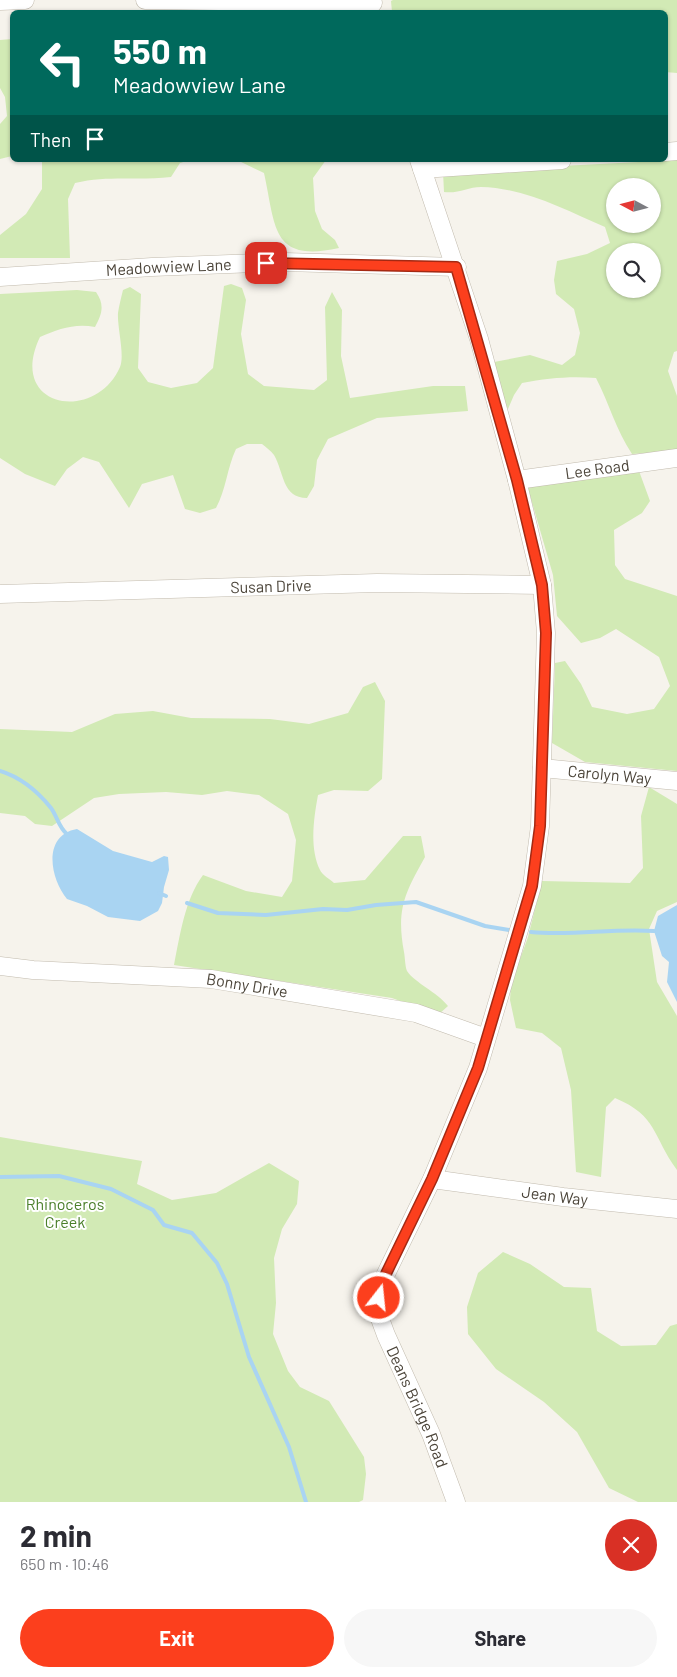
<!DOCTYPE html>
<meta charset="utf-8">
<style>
:root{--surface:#fff;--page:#f7f7f7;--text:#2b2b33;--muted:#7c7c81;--accent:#fc3f1d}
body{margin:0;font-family:Barlow,sans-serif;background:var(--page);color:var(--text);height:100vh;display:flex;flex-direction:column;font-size:19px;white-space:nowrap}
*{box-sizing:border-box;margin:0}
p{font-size:16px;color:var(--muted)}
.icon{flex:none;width:28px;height:28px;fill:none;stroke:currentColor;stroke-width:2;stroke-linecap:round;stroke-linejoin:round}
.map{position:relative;height:1502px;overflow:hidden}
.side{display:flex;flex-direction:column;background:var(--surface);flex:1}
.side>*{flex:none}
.banner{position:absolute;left:10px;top:10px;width:658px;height:152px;border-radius:8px;box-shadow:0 1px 4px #0004;background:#00695c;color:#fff;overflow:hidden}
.needle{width:32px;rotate:277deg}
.fabs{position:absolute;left:606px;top:178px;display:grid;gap:10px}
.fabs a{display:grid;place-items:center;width:55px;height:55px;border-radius:50%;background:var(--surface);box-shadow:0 1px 4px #0004;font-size:25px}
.pin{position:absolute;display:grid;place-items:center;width:42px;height:42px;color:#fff;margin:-21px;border-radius:10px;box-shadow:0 2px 8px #0006}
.me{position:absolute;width:55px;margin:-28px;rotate:16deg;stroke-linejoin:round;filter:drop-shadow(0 0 4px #0008)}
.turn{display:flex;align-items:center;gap:18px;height:105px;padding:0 20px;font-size:22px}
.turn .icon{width:65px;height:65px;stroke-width:2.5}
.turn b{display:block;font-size:35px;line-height:42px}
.then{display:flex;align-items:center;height:48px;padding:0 20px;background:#0003;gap:10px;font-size:19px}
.round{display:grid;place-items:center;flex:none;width:52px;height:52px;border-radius:26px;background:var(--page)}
.headline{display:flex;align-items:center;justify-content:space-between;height:85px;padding:0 20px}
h1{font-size:30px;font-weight:700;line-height:38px}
.cta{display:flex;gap:10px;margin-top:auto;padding:10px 20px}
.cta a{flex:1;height:58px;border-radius:30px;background:var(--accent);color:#fff;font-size:20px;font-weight:700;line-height:58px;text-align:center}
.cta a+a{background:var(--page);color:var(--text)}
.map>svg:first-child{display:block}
.green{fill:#d2eab5;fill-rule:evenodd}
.water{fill:#a9d4f2}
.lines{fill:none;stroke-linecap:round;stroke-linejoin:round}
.stream{stroke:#a9d4f2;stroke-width:4}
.minor-casing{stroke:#c2bbae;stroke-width:19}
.minor{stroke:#fff;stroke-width:18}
.route-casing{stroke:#a42913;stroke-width:12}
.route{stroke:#fc3f1d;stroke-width:9}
.labels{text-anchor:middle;stroke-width:4;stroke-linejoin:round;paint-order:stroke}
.street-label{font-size:16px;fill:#4b4439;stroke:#fff}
.park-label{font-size:16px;fill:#4a7f2a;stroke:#fff}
</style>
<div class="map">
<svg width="677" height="1502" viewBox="0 0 677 1502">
<rect width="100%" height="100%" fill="#f6f3ec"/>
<path class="green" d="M393 0H677V73L665 72V12H392L391 1Z
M12 39V156L0 159V124L7 116 5 97 0 88V40Z
M42 160H190L180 163 171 177C137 181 109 175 75 183L68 199 70 258H0V235L26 214 42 189Z
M237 160H326L313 178 315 211 322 229 335 240 339 248C271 263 276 227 264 173Z
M677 160V351L674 352 668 371 677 396V451L632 454C616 430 609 403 596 378 570 376 548 378 522 383L514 395 508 409 503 400 494 362 530 355 562 365 575 355 580 333 574 309 556 294 554 280 557 261 587 254 610 243 605 227C565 210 525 188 481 187 468 187 458 194 444 192L443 172ZM615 186H652V224H615ZM615 251H652V289H615Z
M231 284 242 288 246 300 241 334 248 374 264 386 314 390 327 380 325 307 332 292 342 310 341 356 350 398 433 386H465L468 411 377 418 328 439 317 460 314 486 307 498C282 498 284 472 274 455 271 451 266 447 262 444H247L236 449C227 468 226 490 216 508L200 513 185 509 173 475 142 484 129 508 99 462 83 457 67 469 55 486 25 474 0 458V294L77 290 96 292C105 305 102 314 95 327 75 323 58 329 40 337 6 408 95 424 120 367 125 355 117 327 118 313 119 306 121 298 123 290L130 287 141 294 138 368 148 382 171 388 197 383 213 368 224 286Z
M639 471 650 501 642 513 614 530 615 565 625 579 677 596V771L585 762 552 743 555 663 565 661 581 684 592 707 627 714 654 709 670 686 659 657 616 629 600 638 581 643 557 616 553 575 527 485Z
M375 682 385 701 382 779 368 791 334 790 318 795C314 817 309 848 320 870 322 875 330 879 334 883L365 880 403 836H421L425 857C405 893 396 909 404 952 405 957 405 966 407 971 415 983 437 992 448 1006L438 1015 392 998 174 965C180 935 185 899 203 875L246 891 282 897 292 881 296 840 288 814 259 795 227 791 202 795 166 792 119 794 94 798 52 826 35 824 25 816 0 813V729L72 732 115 714 153 711 191 718 270 719 309 724 348 713 363 687Z
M649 787 677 804V902L657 911 649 929 657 982 677 1016V1170C652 1136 658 1116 615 1098L606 1107 601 1177 576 1172 571 1090 561 1048 542 1033 516 1028 510 1000 511 984 528 937 542 881 630 883 643 868 641 816Z
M0 1137 142 1161 137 1184 172 1200 216 1193 269 1163 299 1181 297 1204 282 1229 274 1258 276 1303 273 1334 288 1371 300 1387 329 1401 364 1457 366 1474 363 1500 359 1502H0Z
M503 1252 530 1264 564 1287 591 1288 597 1331 621 1346 656 1345 670 1326 677 1324V1502H638L609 1488 577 1432 544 1402 496 1369 468 1334 467 1307 478 1273Z"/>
<path class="water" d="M77 829 113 851 152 862 164 856 168 857 169 870 164 887 162 903 158 911 140 921 108 917 87 906 67 899C50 879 42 835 77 829Z
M677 905V1002L667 982 669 962 662 956 654 931 658 916Z"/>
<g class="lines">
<path class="stream" d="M0 771C20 777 38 792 51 808 57 816 59 828 67 834
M159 893 166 896
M187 903 218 913 266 915 323 909 347 910 376 905 416 902 485 926 509 930
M531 932C572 936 613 928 654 931
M0 1177 59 1176 111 1189 153 1210 164 1225 192 1233 217 1263 227 1284 249 1357 289 1447 306 1502"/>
<defs>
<g id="minor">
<path d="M145 0 373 3"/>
<path d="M0 1 25 0"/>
<path d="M665 152 677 151"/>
<path id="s1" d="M419 160 479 339 517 480 542 585 546 633 540 826 532 886 478 1068 432 1179 382 1282 379 1298V1316L386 1335 431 1434 456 1502"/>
<path d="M422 169 562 160"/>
<path id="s2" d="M0 277 152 267 285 262 457 267"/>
<path id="s3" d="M517 480 677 458"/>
<path id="s4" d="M0 594 377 583 542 585"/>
<path id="s5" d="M542 768 677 781"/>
<path id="s6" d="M0 966 33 970 211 979 416 1013 486 1038"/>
<path id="s7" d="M432 1179 563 1197 677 1209"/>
</g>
</defs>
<use href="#minor" class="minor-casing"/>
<use href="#minor" class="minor"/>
</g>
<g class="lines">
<defs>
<path id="route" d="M266 263 456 267 517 480 542 585 546 633 540 826 532 886 478 1068 432 1179 382 1282 379 1298"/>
</defs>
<use href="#route" class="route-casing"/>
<use href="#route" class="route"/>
</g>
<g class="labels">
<g class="street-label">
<text dy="6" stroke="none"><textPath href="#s2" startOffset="169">Meadowview Lane</textPath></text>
<text dy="6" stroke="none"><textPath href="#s3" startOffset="81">Lee Road</textPath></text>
<text dy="6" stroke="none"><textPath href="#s4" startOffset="271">Susan Drive</textPath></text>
<text dy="6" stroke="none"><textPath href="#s5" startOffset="68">Carolyn Way</textPath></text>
<text dy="6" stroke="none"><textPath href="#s6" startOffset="248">Bonny Drive</textPath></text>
<text dy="6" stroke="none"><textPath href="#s7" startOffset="124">Jean Way</textPath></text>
<text dy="6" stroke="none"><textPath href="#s1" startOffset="1302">Deans Bridge Road</textPath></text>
</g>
<g class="park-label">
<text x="65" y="1210">Rhinoceros<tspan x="65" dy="18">Creek</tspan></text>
</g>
</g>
</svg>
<div class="fabs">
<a><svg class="needle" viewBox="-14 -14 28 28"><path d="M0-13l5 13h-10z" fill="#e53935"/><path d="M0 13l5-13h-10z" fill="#7c7c81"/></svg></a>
<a><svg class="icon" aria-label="search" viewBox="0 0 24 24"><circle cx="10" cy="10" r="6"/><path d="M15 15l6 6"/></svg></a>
</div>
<div class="pin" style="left:266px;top:263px;background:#d93025"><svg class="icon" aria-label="arrive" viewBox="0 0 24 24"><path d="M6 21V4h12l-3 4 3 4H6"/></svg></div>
<svg class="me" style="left:379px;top:1298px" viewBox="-20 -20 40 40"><circle r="17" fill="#fc3f1d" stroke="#fff" stroke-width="3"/><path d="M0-11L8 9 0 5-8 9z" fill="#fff"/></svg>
<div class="banner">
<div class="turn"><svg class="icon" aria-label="left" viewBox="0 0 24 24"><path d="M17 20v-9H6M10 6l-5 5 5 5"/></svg><div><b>550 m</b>Meadowview Lane</div></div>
<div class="then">Then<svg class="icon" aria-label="arrive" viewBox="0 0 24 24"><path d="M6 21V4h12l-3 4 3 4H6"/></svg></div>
</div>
</div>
<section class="side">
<div class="headline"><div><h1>2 min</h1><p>650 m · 10:46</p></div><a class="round" style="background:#d93025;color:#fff"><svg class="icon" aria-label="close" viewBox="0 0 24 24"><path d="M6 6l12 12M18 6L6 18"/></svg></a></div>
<div class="cta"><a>Exit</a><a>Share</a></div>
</section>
